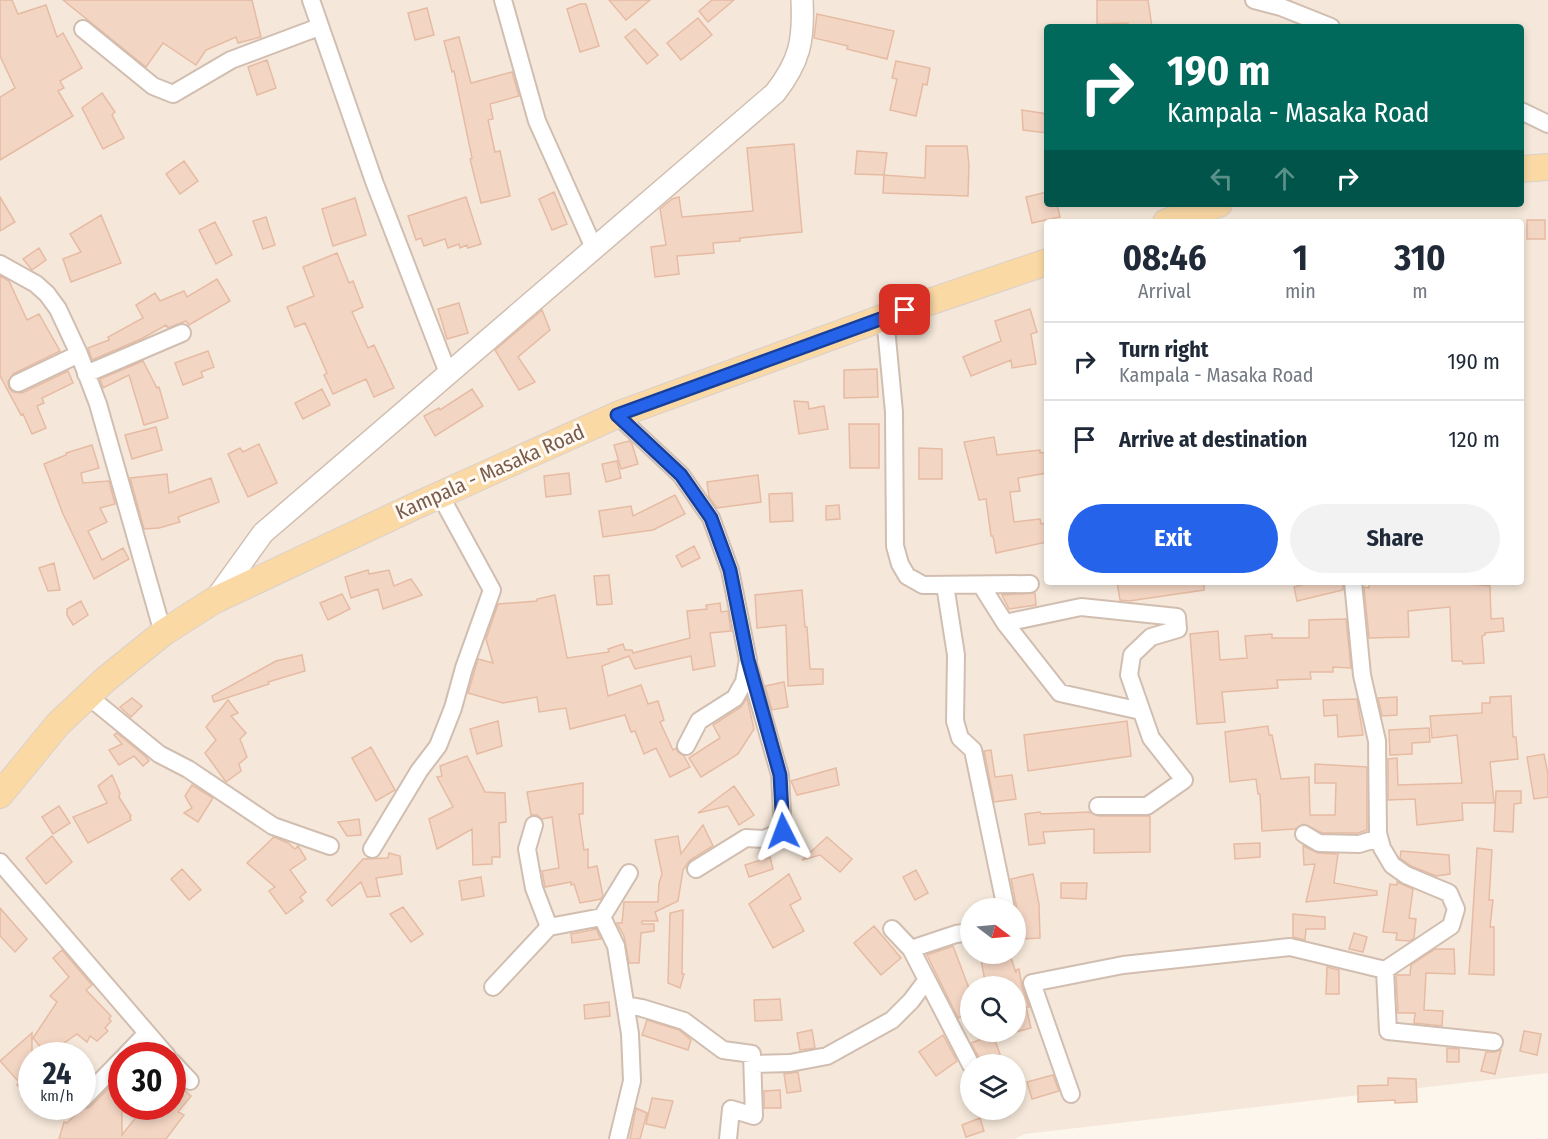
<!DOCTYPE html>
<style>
:root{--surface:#fff;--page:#f2f2f3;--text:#1f2937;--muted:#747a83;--line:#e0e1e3;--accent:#2563eb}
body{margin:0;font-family:"Fira Sans Condensed",sans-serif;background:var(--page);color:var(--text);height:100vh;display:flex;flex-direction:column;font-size:22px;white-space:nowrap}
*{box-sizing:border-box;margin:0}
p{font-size:20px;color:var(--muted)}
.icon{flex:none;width:33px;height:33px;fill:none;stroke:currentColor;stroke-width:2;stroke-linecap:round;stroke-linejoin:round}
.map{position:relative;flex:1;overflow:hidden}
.sheet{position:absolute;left:1044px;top:219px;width:480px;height:366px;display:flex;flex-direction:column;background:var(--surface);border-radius:6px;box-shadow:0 3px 9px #0003}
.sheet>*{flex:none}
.top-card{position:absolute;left:1044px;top:24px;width:480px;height:183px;border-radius:6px;box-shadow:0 3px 9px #0003;background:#00695c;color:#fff;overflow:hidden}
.needle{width:39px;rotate:106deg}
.buttons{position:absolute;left:960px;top:898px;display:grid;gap:12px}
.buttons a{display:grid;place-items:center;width:66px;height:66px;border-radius:50%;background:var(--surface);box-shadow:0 3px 9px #0003;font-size:30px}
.speed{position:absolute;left:18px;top:1042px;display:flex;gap:12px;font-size:30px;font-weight:700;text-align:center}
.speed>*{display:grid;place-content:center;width:78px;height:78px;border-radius:50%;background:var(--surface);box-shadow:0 3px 9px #0003;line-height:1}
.speed small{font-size:15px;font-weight:400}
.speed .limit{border:9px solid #d22;background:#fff;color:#111}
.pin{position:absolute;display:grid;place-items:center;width:51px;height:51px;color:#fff;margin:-26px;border-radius:12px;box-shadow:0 3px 9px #0006}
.me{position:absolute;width:66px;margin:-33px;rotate:357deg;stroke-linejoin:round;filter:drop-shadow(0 0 4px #0008)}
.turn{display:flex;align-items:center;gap:21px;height:126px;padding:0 24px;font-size:27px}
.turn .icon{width:78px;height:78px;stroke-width:2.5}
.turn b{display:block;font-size:42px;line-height:51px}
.lanes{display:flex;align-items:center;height:57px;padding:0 24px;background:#0003;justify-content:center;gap:30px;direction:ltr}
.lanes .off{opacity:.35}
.eta{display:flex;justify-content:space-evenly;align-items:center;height:102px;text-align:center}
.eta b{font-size:36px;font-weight:700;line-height:42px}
.cta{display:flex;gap:12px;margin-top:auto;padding:12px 24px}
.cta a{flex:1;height:69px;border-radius:36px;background:var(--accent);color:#fff;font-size:24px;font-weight:700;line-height:69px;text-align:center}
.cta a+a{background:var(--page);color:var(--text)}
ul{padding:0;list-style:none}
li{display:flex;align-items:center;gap:18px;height:78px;padding:0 24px;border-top:2px solid var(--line)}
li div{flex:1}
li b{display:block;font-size:22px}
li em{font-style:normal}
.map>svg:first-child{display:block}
.residential{fill:#f5e8da;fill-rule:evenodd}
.building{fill:#f3d5c3;stroke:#e6bba3;stroke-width:1.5}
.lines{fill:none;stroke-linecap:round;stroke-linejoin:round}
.minor-casing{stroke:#d1beb0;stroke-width:20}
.tertiary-casing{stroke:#d1beb0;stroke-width:24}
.primary-casing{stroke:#dad1cd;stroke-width:28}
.minor{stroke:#fff;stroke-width:16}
.tertiary{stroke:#fff;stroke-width:21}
.primary{stroke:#fbd9a5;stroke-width:26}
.route-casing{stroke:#184099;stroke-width:15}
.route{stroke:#2563eb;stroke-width:10}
.labels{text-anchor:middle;stroke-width:6;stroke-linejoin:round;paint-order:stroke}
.street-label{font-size:21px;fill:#7a5c4d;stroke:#fffaf3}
</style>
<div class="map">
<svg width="1548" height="1139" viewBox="0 0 1548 1139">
<rect width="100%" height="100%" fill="#fdf6ec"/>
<path class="residential" d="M0 0H1548V1073L1025 1134 1014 1139H0ZM1047 27H1521V204H1047ZM1047 222H1521V582H1047ZM970 909H1016V954H970ZM970 987H1016V1032H970ZM32 1056H82V1107H32ZM122 1056H172V1107H122ZM970 1065H1016V1110H970Z"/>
<path class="building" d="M0 0H12L18 14 46 5 57 37 63 33 82 68 60 81 64 88 58 91 73 116 0 160V97L15 88 0 56Z
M63 0H252L261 37 238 43 236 37 206 50 196 65 163 43 146 67Z
M609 0H650L626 20Z
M712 0H734L708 22 699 11Z
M1097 0H1148L1152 27H1128V23L1097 24Z
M580 4H586L599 46 580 52 567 9Z
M427 8 434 35 415 40 408 13Z
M817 14 894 31 887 59 847 49 848 46 814 38Z
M698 18 712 35 681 60 667 43Z
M635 29 658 55 647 64 625 37Z
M459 37 471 83 512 72 519 96 490 104 493 119 488 120 495 152 500 151 510 196 481 203 470 159 472 158 454 71 452 72 444 41Z
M267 60 276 88 257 95 248 67Z
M896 61 930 68 927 85 923 84 916 116 890 110 897 79 892 78Z
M102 93 115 112 112 115 124 138 103 149 82 108Z
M1022 110 1047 114V133L1023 130Z
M794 144 802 232 740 238V241L713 243 714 253 677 256 679 274 655 277 651 247 666 245 660 209 672 199 679 197 682 217 753 211 747 148Z
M926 146H967L969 165 968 196 883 193 884 175 925 178Z
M857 151 887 153 884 175 855 174Z
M184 161 198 181 180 194 166 174Z
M554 192 567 224 552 230 539 199Z
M1047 192V204H1057L1060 217 1032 223 1026 197Z
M0 197 15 222 0 231Z
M466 197 481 244 468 248 467 245 460 248 459 244 448 248 445 239 424 246 421 238 416 240 408 216Z
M355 198 366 235 333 246 322 209Z
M101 215 121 263 71 282 63 259 81 252 70 234Z
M266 217 275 245 263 249 253 221Z
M1527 220H1545V239H1527Z
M215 222 232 255 216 264 199 230Z
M39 248 46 260 32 270 23 259Z
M337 253 349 283 353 281 363 307 352 312 368 348 374 345 394 388 374 397 366 379 333 394 324 375 327 373 305 323 295 327 287 307 314 296 303 267Z
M0 276 9 281 27 320 39 314 60 351 13 374 8 382 9 388 13 392 22 393 68 371 73 383 42 398 44 403 37 406 46 428 32 434 23 414 21 415 0 376Z
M217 279 230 301 189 325 186 321 168 328 166 325 141 339 92 360 88 348 109 340 108 337 143 318 136 305 155 293 160 301 184 291 187 297Z
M459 303 468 333 447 339 438 309Z
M1030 309 1037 332 1031 334 1036 364 1012 368 1011 360 971 376 963 357 1001 341 995 321Z
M542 310 550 330 518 357 535 382 519 390 495 350Z
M208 351 214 367 201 372 203 377 183 385 175 363Z
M143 361 157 388 159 387 168 418 144 425 129 375 103 388 100 379Z
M877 369 878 397 844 398V370Z
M322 389 330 405 303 419 295 403Z
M472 389 483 406 435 436 424 416 439 408 440 410Z
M794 401 808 402 809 409 824 406 828 429 799 434Z
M849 424H879V468H850Z
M156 427 162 450 132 459 125 435Z
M994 437 997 455 1040 450V453L1047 452V473L1018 478 1020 491 1010 492 1014 522 1040 519 1041 524 1047 523V542L996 553 993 536H991L986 499 979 500 964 442Z
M629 441 632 444 638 464 621 469 614 445Z
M259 444 277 483 248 497 228 454 240 448 243 452Z
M92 445 99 468 81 473 83 483 109 481 115 504 100 508 107 522 88 531 102 560 123 548 129 559 94 579 63 514 44 464 66 455V453Z
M919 448 942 449V479H919Z
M617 461 621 478 606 482 602 464Z
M569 473 571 494 546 497 544 476Z
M167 474 169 493 211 478 219 502 178 517 180 522 159 528 144 529 130 478Z
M758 475 761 502 717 508 709 497 707 482Z
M792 493 793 521 770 522 769 494Z
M675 495 685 514 653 530 603 537 599 511 631 506 633 516Z
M839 505 840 519 826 520V506Z
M694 546 700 558 682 567 676 556Z
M54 563 60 590 48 591 39 568Z
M368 570 369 574 389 570 394 586 411 579 422 595 383 609 378 589 351 598 345 577Z
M609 575 612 604 597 605 594 576Z
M1117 582H1204V590L1129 601 1120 600Z
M1312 582H1343V590L1297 601 1294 587Z
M1369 582H1451L1490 586 1491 619 1503 618 1504 631 1485 633V635L1482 636 1484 663 1463 664 1462 661H1452L1450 607 1408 611 1409 637 1369 638 1364 587 1369 588Z
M802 590 805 627H807L810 669H823V684L788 686 786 625 757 628 755 595Z
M1035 593 1036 605 1009 609 1002 595Z
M342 594 350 609 328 620 320 603Z
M555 595 567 658 609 652 608 649 623 644 625 650H632L633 653 690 638 687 611 707 609 706 605 720 603 721 612 728 611 731 631 710 633 715 666 693 670 691 656 635 669 629 656 602 666 608 696 641 685 648 704 658 701 664 720 660 722 673 750 676 748 678 752 684 756 690 767 670 777 656 748 644 754 635 731 631 732 625 715 570 729 566 708 539 712 537 697 503 703 468 693 478 659 493 663 486 639 498 604 537 601V599Z
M81 601 88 615 73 625 67 615V609Z
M1346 619 1351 668 1333 667V672H1310L1311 679 1277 680 1278 688 1222 692 1225 722 1197 724 1190 634 1218 631 1220 660 1247 658 1245 636 1272 634V638H1309V620Z
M302 655 305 671 268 682 269 684 214 702 212 696 276 661Z
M784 682 788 707 772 710 765 686Z
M1511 696 1513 737H1516L1518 759 1490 762 1494 803H1462L1463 820 1417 825 1415 799 1388 800V759L1397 758 1398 785 1462 783 1457 735 1432 738 1430 716 1482 713V703H1490V697Z
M1397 697V715L1382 716 1378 698Z
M132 698 142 706 131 717 120 707Z
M747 698 754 729 738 754 701 777 689 758 720 738 713 725 741 707Z
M1357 699 1363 735 1338 737 1337 715 1324 716 1323 700Z
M228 700 238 713 231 716 246 733 240 739 247 757 239 764 241 771 226 782 205 753 216 740 206 727Z
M498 721 502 746 477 754 470 729Z
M1127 721 1131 756 1028 771 1024 735Z
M1268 726 1269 735H1272L1281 779 1309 777 1310 815H1335L1336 783H1315V764L1367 767V830L1358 833H1322L1304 824 1295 829 1262 831 1260 794H1258L1256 779 1230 782 1225 732Z
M1429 728 1430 742 1412 743V754L1390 755 1389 730Z
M117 733 145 756 149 761 143 766 134 756 119 765 109 750 122 744 114 735Z
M371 747 395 790 376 801 352 758Z
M991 750 995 777 1012 775 1016 799 994 802 984 751Z
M1544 754 1548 774V797L1534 799 1527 757Z
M467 756 485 792 505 793 506 822 499 823 500 857H492V864L473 865 472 829 437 849 429 819 453 807 437 777 442 776 440 766Z
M836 768 839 785 797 795 791 781Z
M112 775 120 793 119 797 131 816 130 817 131 820 88 843 73 817 107 803 98 786Z
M583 783V814H579L584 850 588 849V868L597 866 603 896 601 899 580 903 574 884 571 885V882L545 887 542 871 559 868 552 817 542 819 537 815H531L527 792Z
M192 785 213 798 198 822 184 813 192 808 185 796Z
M734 786 754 815 739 825 728 806 698 813Z
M1496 791H1521V803L1514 804 1513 832 1494 831Z
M59 806 70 823 53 834 42 817Z
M1040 812 1041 814 1089 812 1098 816H1150V852L1094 853V829L1043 832 1045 843 1029 845 1025 814Z
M359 819 361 835 347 836 338 822Z
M703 825 713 846 690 860 683 870 678 901 655 912 658 921H642V924H654V931L641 933 639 963H629L624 936 617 923H622L624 902H658L659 883 662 874 655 840 678 836 681 854Z
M52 836 72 862 46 884 26 858Z
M274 837 288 843 295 849 298 846 306 859 290 870 306 892 300 897 303 901 286 914 269 891 275 887 247 863Z
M827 837 852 859 840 872 820 855 802 860Z
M1260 843V857L1235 859 1234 844Z
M1303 846 1318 853 1338 854 1334 883 1377 891V895L1306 902 1315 864 1304 865Z
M1477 848 1492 850 1489 900H1493L1490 927H1494V975L1469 974Z
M1401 851 1449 855 1450 874 1436 876 1411 866 1400 858Z
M389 853 400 856 402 874 376 878 380 896 367 897 361 882 332 906 327 900 363 859 388 858Z
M770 857 773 869 749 877 745 865Z
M182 869 201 890 189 900 171 879Z
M916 870 928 893 915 900 903 877Z
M789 874 801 899 790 905 804 931 773 948 749 904Z
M1033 874 1039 904 1040 938 1019 939 1017 909 1011 879Z
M481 877 484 896 462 900 459 881Z
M1397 882 1413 889 1409 918 1416 919 1414 938 1410 941 1396 940 1397 933 1383 932 1390 884 1397 885Z
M1061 883H1087L1086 899 1061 898Z
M403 907 423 934 411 942 390 914Z
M0 908 27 939 15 952 0 936Z
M683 910 682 974H684L680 988 668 983 670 913Z
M1293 914 1325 917V929H1306L1305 940 1293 937Z
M874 926 901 958 881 975 854 943Z
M596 929 601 939 572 943 571 934Z
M1354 933 1367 937 1363 952 1349 949Z
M953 946 970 991V1013L958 1018 927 955Z
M1435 949H1454L1455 974 1426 973 1424 1010 1443 1011 1442 1026 1414 1023 1415 1013H1398L1396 975H1410L1411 965Z
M62 950 92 985 86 990 111 1016 109 1019 111 1021 105 1028 108 1031 97 1041 90 1036 87 1042 77 1034 47 1055 33 1038 57 1002 50 996 69 977 53 958Z
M980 954H993L994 963 1011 958 1016 973V970L1019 969 1022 986 1029 1007H1026L1031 1028 1016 1032V987H986Z
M1327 967 1339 970V994H1326Z
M780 999 782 1020 755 1021 754 1000Z
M609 1002 610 1016 585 1019 584 1005Z
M647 1020 679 1030 691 1040 688 1050 642 1035Z
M812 1030 815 1048 800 1050 797 1033Z
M1524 1031 1541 1034 1537 1055 1520 1051Z
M32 1033V1096L17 1085 19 1082 0 1061Z
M943 1035 957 1061 936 1076 919 1052Z
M993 1035 1000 1054 981 1061 971 1043Z
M1447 1048 1459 1049V1062H1447Z
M1501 1050 1495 1074 1481 1071 1486 1052H1494Z
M798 1072 801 1091 787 1093 784 1074Z
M122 1075V1135L144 1107H172V1079L191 1096 178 1112 184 1115 166 1139H59L64 1122 67 1123 80 1110 90 1107Z
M1053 1075 1059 1091 1032 1099 1027 1082Z
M1388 1078 1416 1079 1417 1102 1395 1103V1100L1358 1102V1086L1388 1085Z
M780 1090 781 1108H764V1091Z
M652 1098 673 1101 665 1128 646 1124Z
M636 1108 647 1113 640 1139H630Z
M980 1118 984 1131 966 1137 962 1125Z"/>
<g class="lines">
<defs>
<path id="minor" d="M311 0 375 184 448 373
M503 0 537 121 594 248
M1254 0 1281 7 1331 27
M83 29 153 86 173 94 231 60 319 27
M1521 111 1548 124
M0 264 36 284 47 294 58 309 79 354 98 404 163 633
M885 317 894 412 895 546 900 564 907 576 923 585 1030 584
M86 374 182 333
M18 383 79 354
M617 415 681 475 711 518 730 570 748 660 744 682 735 698 699 721 686 746
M1353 582 1362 675 1377 741 1378 833 1382 848 1392 865 1406 875 1449 893 1456 909 1451 926 1385 970 1388 1031 1494 1042
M945 585 956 655 955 721 960 738 973 750 1006 909
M981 585 1005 623 1081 607 1177 617 1178 629 1151 637 1132 655 1129 675 1151 738 1184 780 1147 806H1098
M1005 623 1060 693 1141 711
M88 696 159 754 188 769 273 826 330 846
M534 825 527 849 534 888 549 927
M1304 834 1319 843 1359 844 1379 838
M372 849 419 771 438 746 453 708 464 668 492 590 440 495
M0 862 167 1056
M696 869 746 838 764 839 783 831 780 775 749 667
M602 917 616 946 630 1034 632 1081 618 1139
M892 929 911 949 971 1065
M911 949 956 934 970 932
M493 987 549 927 602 917 629 873
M626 1005 642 1008 684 1021 723 1050 752 1054 754 1116 731 1109 728 1139
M125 1056 147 1033
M172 1062 190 1081
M753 1064 790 1063 827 1056 892 1020 911 1001 926 981
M1071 1094 1032 983 1123 965 1290 947 1385 970
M82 1100 122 1059"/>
<path id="tertiary" d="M214 601 263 533 775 93C800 61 804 40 802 0"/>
<path id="primary" d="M1521 169 1548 167
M1166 222 1219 204
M0 795 58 724 106 679 163 633 213 601 413 507 617 415 885 317 1047 262"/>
</defs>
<use href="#minor" class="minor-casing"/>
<use href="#tertiary" class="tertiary-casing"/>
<use href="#primary" class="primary-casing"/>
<use href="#minor" class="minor"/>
<use href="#tertiary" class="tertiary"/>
<use href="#primary" class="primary"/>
</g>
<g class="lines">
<defs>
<path id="route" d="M783 831 780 775 748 660 730 570 711 518 681 475 617 415 905 310"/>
</defs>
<use href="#route" class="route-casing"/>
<use href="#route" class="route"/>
</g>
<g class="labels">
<g class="street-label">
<text transform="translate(490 472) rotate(-24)" y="7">Kampala - Masaka Road</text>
</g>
</g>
</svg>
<div class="buttons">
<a><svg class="needle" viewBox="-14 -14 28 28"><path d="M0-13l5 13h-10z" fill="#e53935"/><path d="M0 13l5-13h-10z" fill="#747a83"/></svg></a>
<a><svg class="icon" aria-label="search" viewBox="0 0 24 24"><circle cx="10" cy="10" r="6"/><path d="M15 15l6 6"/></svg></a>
<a><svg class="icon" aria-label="layers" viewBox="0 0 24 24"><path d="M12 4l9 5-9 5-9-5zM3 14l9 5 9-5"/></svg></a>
</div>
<div class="speed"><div>24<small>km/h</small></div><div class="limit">30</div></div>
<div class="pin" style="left:905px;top:310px;background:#d93025"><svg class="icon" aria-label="arrive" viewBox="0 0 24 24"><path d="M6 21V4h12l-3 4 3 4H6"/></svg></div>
<svg class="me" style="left:783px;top:831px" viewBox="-20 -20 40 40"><path d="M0-17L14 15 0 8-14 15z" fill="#2563eb" stroke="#fff" stroke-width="4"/></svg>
<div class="top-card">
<div class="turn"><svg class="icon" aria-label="right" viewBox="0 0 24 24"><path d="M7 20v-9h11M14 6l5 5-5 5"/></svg><div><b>190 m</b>Kampala - Masaka Road</div></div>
<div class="lanes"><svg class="icon off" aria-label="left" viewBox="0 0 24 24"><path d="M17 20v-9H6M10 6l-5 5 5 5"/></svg><svg class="icon off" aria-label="ahead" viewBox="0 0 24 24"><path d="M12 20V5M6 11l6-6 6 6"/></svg><svg class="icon" aria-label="right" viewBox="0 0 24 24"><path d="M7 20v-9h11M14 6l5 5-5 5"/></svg></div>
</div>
<section class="sheet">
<div class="eta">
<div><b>08:46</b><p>Arrival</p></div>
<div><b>1</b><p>min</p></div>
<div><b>310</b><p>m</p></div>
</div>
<ul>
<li><svg class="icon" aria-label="right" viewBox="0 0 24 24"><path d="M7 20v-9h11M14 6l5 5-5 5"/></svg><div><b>Turn right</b><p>Kampala - Masaka Road</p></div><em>190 m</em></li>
<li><svg class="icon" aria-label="arrive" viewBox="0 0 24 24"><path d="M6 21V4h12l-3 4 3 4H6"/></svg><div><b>Arrive at destination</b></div><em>120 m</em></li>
</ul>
<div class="cta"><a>Exit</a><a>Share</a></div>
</section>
</div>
